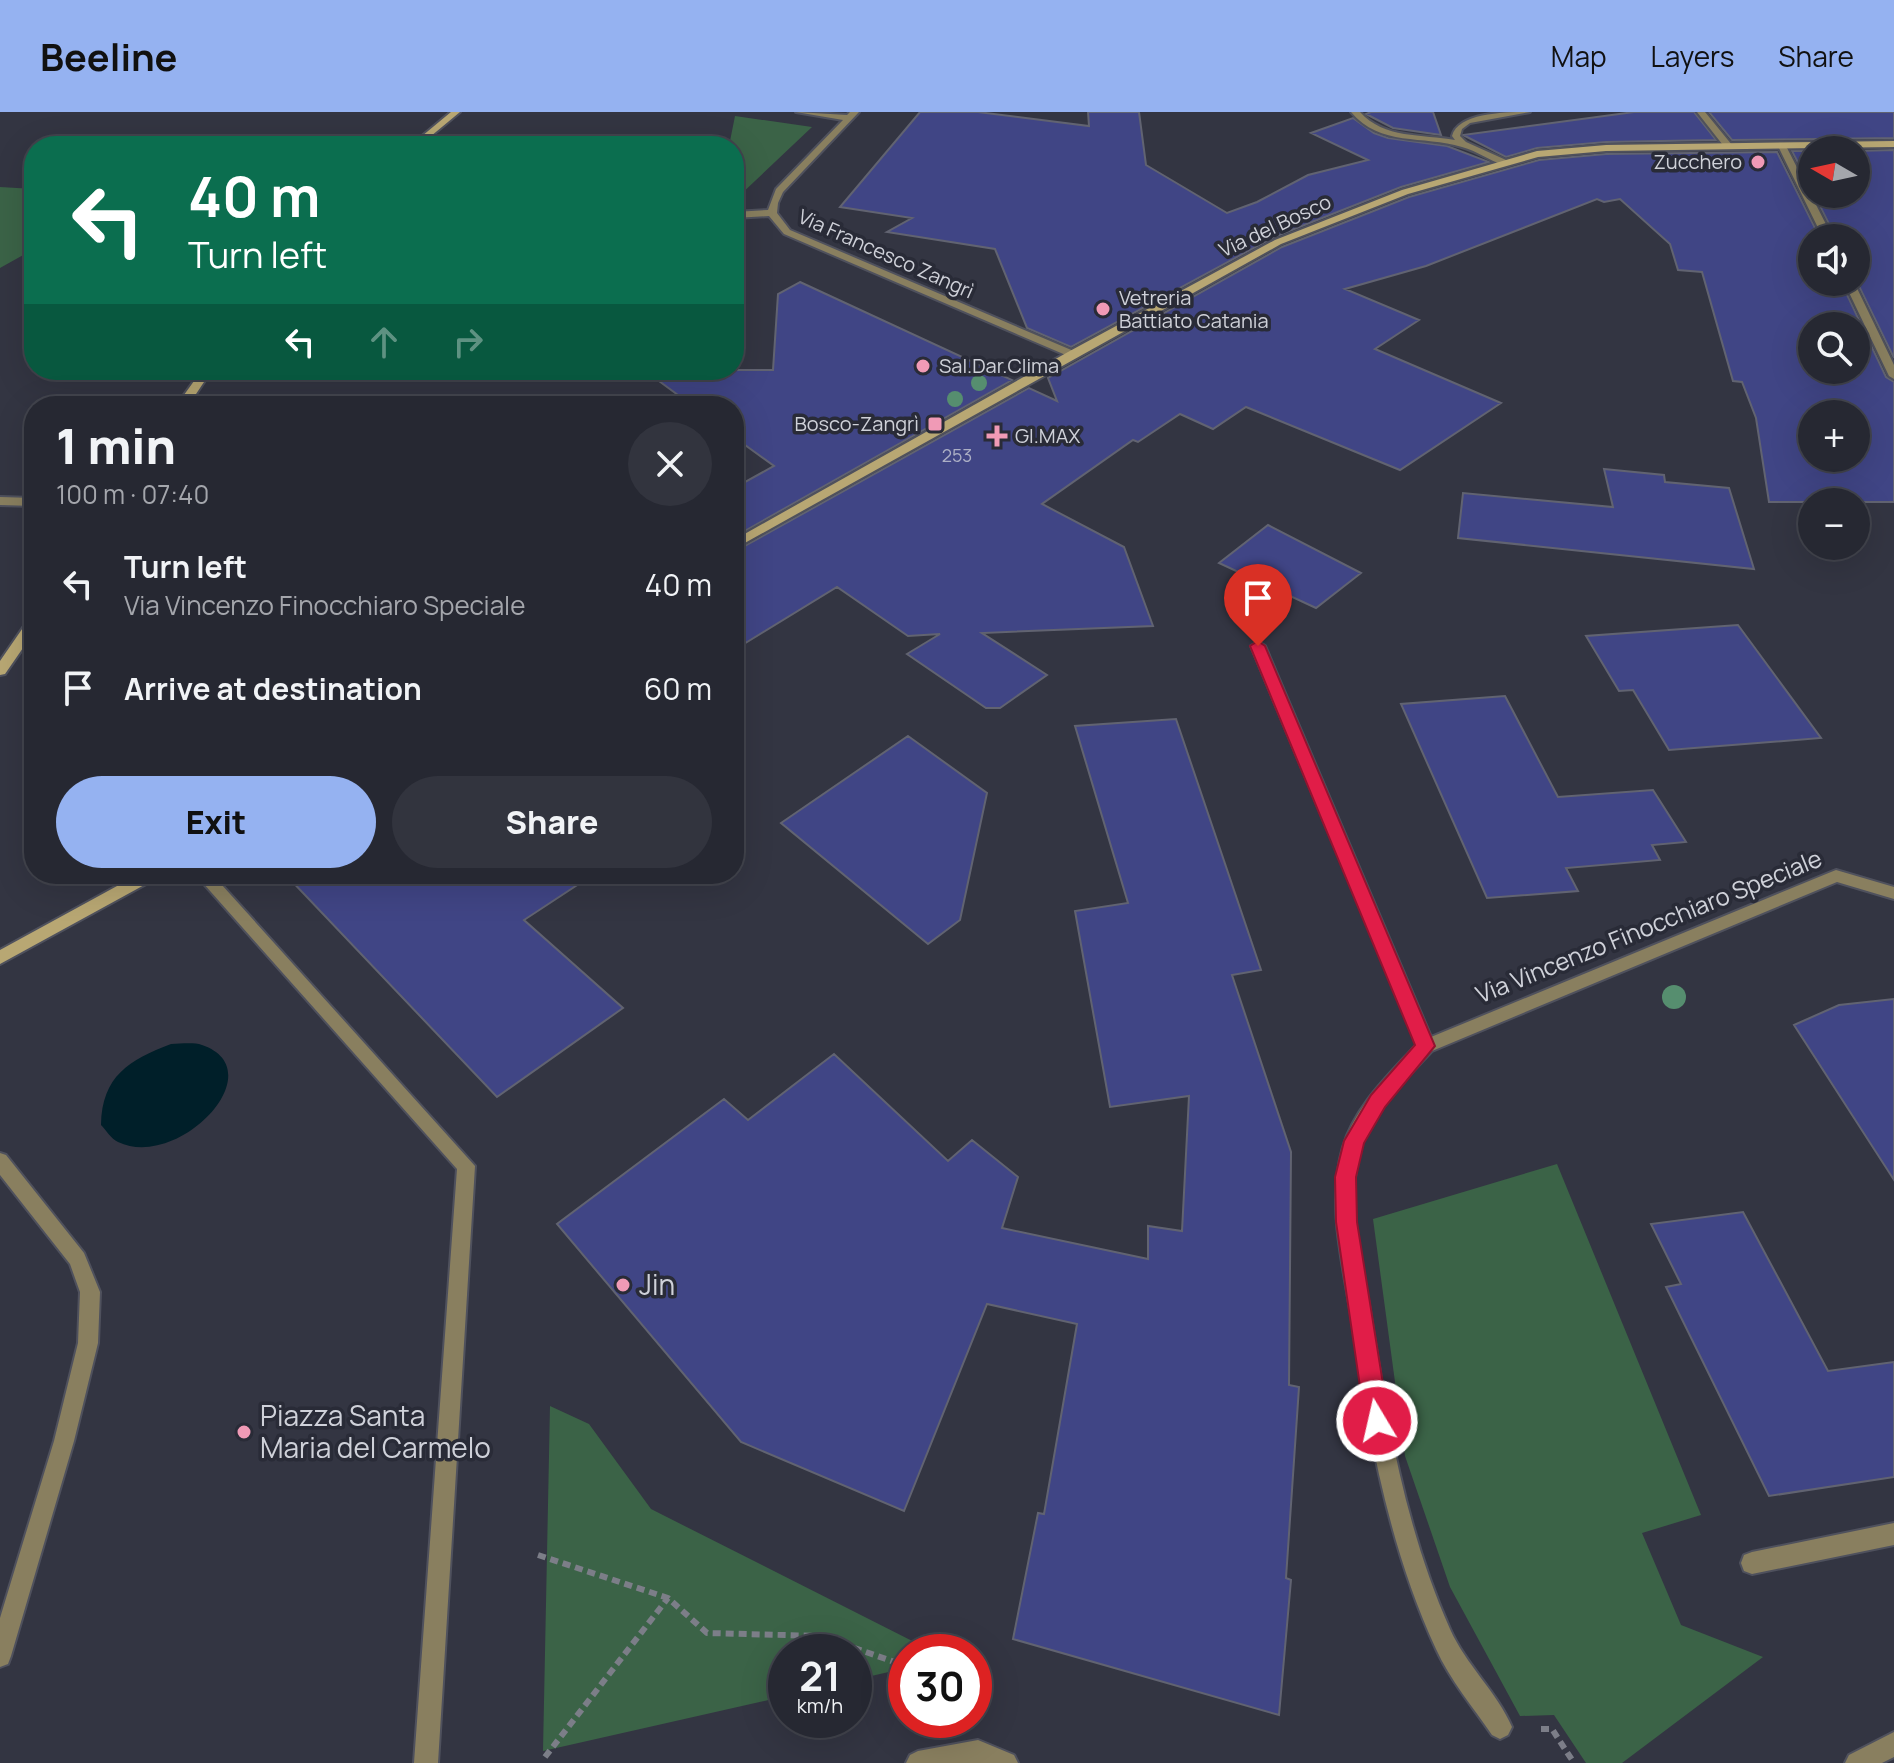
<!DOCTYPE html>
<meta charset="utf-8">
<style>
:root{--surface:#262832;--page:#32343e;--text:#f1f3f6;--muted:#a4a6ac;--line:#42444d;--accent:#95b2f1}
body{margin:0;font-family:Manrope,sans-serif;background:var(--page);color:var(--text);height:100vh;display:flex;flex-direction:column;font-size:30px;white-space:nowrap}
*{box-sizing:border-box;margin:0}
p{font-size:26px;color:var(--muted)}
.icon{flex:none;width:44px;height:44px;fill:none;stroke:currentColor;stroke-width:2;stroke-linecap:round;stroke-linejoin:round}
.map{position:relative;flex:1;overflow:hidden}
.panel{position:absolute;left:24px;top:284px;width:720px;height:488px;display:flex;flex-direction:column;background:var(--surface);border-radius:32px;box-shadow:0 8px 32px #0002,0 0 0 2px var(--line)}
.panel>*{flex:none}
.hud{position:absolute;left:24px;top:24px;width:720px;height:244px;border-radius:32px;box-shadow:0 8px 32px #0002,0 0 0 2px var(--line);background:#0b6e4f;color:#fff;overflow:hidden}
.needle{width:52px;rotate:279deg}
.tools{position:absolute;left:1798px;top:24px;display:grid;gap:16px}
.tools a{display:grid;place-items:center;width:72px;height:72px;border-radius:50%;background:var(--surface);box-shadow:0 8px 32px #0002,0 0 0 2px var(--line);font-size:40px}
.speed{position:absolute;left:768px;top:1522px;display:flex;gap:16px;font-size:40px;font-weight:700;text-align:center}
.speed>*{display:grid;place-content:center;width:104px;height:104px;border-radius:50%;background:var(--surface);box-shadow:0 8px 32px #0002,0 0 0 2px var(--line);line-height:1}
.speed small{font-size:20px;font-weight:400}
.speed .limit{border:12px solid #d22;background:#fff;color:#111}
.pin{position:absolute;display:grid;place-items:center;width:68px;height:68px;color:#fff;margin:-82px -34px;border-radius:50% 50% 50% 0;rotate:-45deg;box-shadow:0 0 8px #0007}
.pin .icon{rotate:45deg}
.me{position:absolute;width:88px;margin:-44px;rotate:351deg;stroke-linejoin:round;filter:drop-shadow(0 0 6px #0008)}
.turn{display:flex;align-items:center;gap:28px;height:168px;padding:0 32px;font-size:36px}
.turn .icon{width:104px;height:104px;stroke-width:2.5}
.turn b{display:block;font-size:56px;line-height:68px}
.lanes{display:flex;align-items:center;height:76px;padding:0 32px;background:#0003;justify-content:center;gap:40px;direction:ltr}
.lanes .off{opacity:.35}
.round{display:grid;place-items:center;flex:none;width:84px;height:84px;border-radius:42px;background:var(--page)}
.overview{display:flex;align-items:center;justify-content:space-between;height:136px;padding:0 32px}
h1{font-size:48px;font-weight:800;line-height:60px}
.primary-button{display:flex;gap:16px;margin-top:auto;padding:16px 32px}
.primary-button a{flex:1;height:92px;border-radius:48px;background:var(--accent);color:#111;font-size:32px;font-weight:800;line-height:92px;text-align:center}
.primary-button a+a{background:var(--page);color:var(--text)}
ul{padding:0;list-style:none}
li{display:flex;align-items:center;gap:24px;height:104px;padding:0 32px}
li div{flex:1}
li b{display:block;font-size:30px}
li em{font-style:normal}
header{display:flex;align-items:center;gap:48px;box-sizing:border-box;height:112px;padding:0 40px;background:var(--accent);color:#111}
header strong{font-size:38px}
nav{display:flex;gap:44px;margin-inline-start:auto;font-size:28px}
.map>svg:first-child{display:block}
.green{fill:#3b6347}
.water{fill:#001f29}
.building{fill:#404585;stroke:#616371;stroke-width:2;fill-rule:evenodd}
.lines{fill:none;stroke-linecap:round;stroke-linejoin:round}
.service-casing{stroke:#4f515d;stroke-width:4}
.minor-casing{stroke:#4f515d;stroke-width:4}
.secondary-casing{stroke:#4f515d;stroke-width:4}
.path{stroke:#7c7e88;stroke-width:6;stroke-dasharray:8 5;stroke-linecap:butt}
.service{fill:#897f5f;fill-rule:evenodd}
.minor{fill:#897f5f;fill-rule:evenodd}
.secondary{fill:#b8a773;fill-rule:evenodd}
.tree{fill:#568e6f}
.route{fill:#e11d48;stroke:#92132f;stroke-width:2}
.poi-dot{fill:#f09ab6;stroke:#292b37;stroke-width:3}
.labels{text-anchor:middle;stroke-width:7;stroke-linejoin:round;paint-order:stroke}
.far-number-label{font-size:18px;fill:#abaec4}
.far-poi-label{font-size:20px;fill:#cfd1d9;stroke:#292b37;text-anchor:start}
.far-street-label{font-size:20px;fill:#cfd1d9;stroke:#292b37}
.street-label{font-size:24px;fill:#cfd1d9;stroke:#292b37}
.near-poi-label{font-size:28px;fill:#cfd1d9;stroke:#292b37;text-anchor:start}
</style>
<header>
<strong>Beeline</strong>
<nav><a>Map</a><a>Layers</a><a>Share</a></nav>
</header>
<div class="map">
<svg width="1894" height="1651" viewBox="0 0 1894 1651">
<rect width="100%" height="100%" fill="#333542"/>
<path class="green" d="M735 4 812 15 738 85 734 73V34H729Z
M0 75 34 77V137L0 156Z
M1557 1052 1701 1403 1642 1421 1681 1513 1763 1545 1622 1651H1586L1554 1603 1520 1604 1450 1475 1405 1344 1373 1107Z
M550 1294 589 1312 651 1397 934 1540H906V1556L854 1568V1540H786V1584L543 1639Z"/>
<path class="water" d="M171 932C180 932 193 930 202 933 275 958 179 1059 118 1030 111 1027 106 1018 101 1013 102 964 129 948 171 932Z"/>
<path class="building" d="M920 0H978L1089 14 1088 0H1139L1146 53 1227 101 1257 90 1308 63 1368 48 1311 21 1353 6 1374 21 1388 26 1447 34 1489 50 1401 75 1274 125 1071 235 1027 216 995 137 887 120 912 106 840 95Z
M1371 0H1433L1441 23 1393 16 1366 2Z
M1634 0H1694L1716 28 1606 30 1537 36 1506 45 1463 23Z
M1709 0H1894V26L1732 28Z
M1894 38V246L1856 168V126H1836L1814 82H1856V39Z
M1792 39H1812V78Z
M1777 40 1820 126H1812V170H1841L1886 265 1894 270V390H1769L1756 306 1742 270 1733 269 1702 160 1678 158 1670 132 1620 87 1604 90 1597 87 1426 154 1345 177 1419 208 1375 237 1501 291 1400 358 1246 295 1213 317 1180 302 1138 330 1133 328 1042 392 1124 435 1153 514 982 521 1047 563 1000 596H986L907 542 940 522 908 524 837 475 734 538V440L1029 276 1057 289 1048 266 1282 135 1409 85 1539 48 1606 42ZM1812 214H1856V258H1812ZM1812 302H1856V346H1812Z
M800 170 1012 268 734 425V376L774 354 734 325V294H693L644 258H773L778 182Z
M1604 357 1664 363 1665 370 1729 376 1754 457 1458 426 1463 381 1613 395Z
M1268 413 1361 461 1316 496 1219 451Z
M1738 513 1821 626 1669 638 1633 578 1619 579 1586 524Z
M1505 584 1558 685 1653 678 1686 730 1652 733 1660 748 1566 756 1578 779 1487 786 1401 592Z
M1176 607 1261 858 1232 863 1291 1040 1289 1273 1299 1275 1286 1466 1291 1468 1279 1603 1013 1527 1038 1401 1044 1402 1077 1212 987 1192 904 1399 741 1330 557 1112 724 987 748 1008 834 942 948 1049 972 1028 1018 1065 1002 1116 1148 1147V1114L1182 1119 1189 984 1110 995 1075 799 1128 791 1075 614Z
M908 624 987 681 960 808 928 832 781 711Z
M285 762H594L524 808 623 896 497 985Z
M1894 887V1068L1794 913 1839 893Z
M1743 1100 1828 1259 1894 1250V1365L1769 1384 1666 1175 1681 1172 1651 1112Z"/>
<g class="lines">
<defs>
<path id="service" d="M1351 0H1360C1384 27 1422 22 1455 28L1452 24C1458 0 1508 0 1530 0L1470 11 1462 17 1460 24 1466 30 1506 48 1507 50 1503 53C1489 48 1477 39 1462 35 1423 23 1380 35 1351 0Z"/>
<path id="minor" d="M796 0 847 3 850 0H859L783 80 778 91 777 101 790 118 1076 240V244H1068L784 122 769 104 734 106V100L768 98 776 77 843 8Z
M1697 0H1705L1732 33V37H1726Z
M1782 31 1786 34 1833 126H1823L1778 34Z
M1844 170H1854L1894 253V267L1889 264Z
M0 385 34 386V394L0 393Z
M1258 530 1265 534 1431 925 1831 760 1836 758 1894 775V787L1837 770 1432 939C1407 966 1374 995 1362 1031 1344 1084 1361 1145 1370 1199 1387 1308 1405 1416 1450 1517 1466 1553 1497 1580 1512 1615L1508 1623 1500 1627 1492 1623C1473 1595 1450 1568 1436 1537 1387 1431 1368 1317 1351 1203 1342 1148 1327 1090 1343 1035 1355 994 1389 963 1417 932L1251 534Z
M195 762H212L475 1054 438 1651H414L457 1057Z
M0 1041 6 1043 84 1141 100 1180 98 1231 74 1329 11 1544 8 1552 0 1555V1506L54 1329 78 1231 80 1180 70 1152 0 1063Z
M1894 1411V1433L1752 1462 1744 1459 1741 1451 1744 1443 1752 1440Z
M1894 1620V1645L1882 1651H1845L1849 1643Z
M978 1628 1014 1643 1018 1651H906L910 1643 918 1639Z"/>
<path id="secondary" d="M451 0H460L419 34H410Z
M1894 29V35L1606 39 1538 45 1408 82 1281 132 734 437V428L1068 240 1275 128 1402 78 1537 39 1606 33Z
M202 258H212L188 294H176Z
M34 506V520L5 562 0 563V549L29 507Z
M139 762H160L157 766 0 852V838Z"/>
</defs>
<use href="#service" class="service-casing"/>
<use href="#minor" class="minor-casing"/>
<use href="#secondary" class="secondary-casing"/>
<path class="path" d="M538 1443 668 1486 707 1521 820 1524 906 1554
M1541 1617H1552L1574 1651
M545 1645 668 1486"/>
<use href="#service" class="service"/>
<use href="#minor" class="minor"/>
<use href="#secondary" class="secondary"/>
</g>
<g class="tree">
<circle cx="979" cy="271" r="8"/>
<circle cx="955" cy="287" r="8"/>
<circle cx="1674" cy="885" r="12"/>
</g>
<path class="route" d="M1258 529 1265 534 1435 934 1385 995 1364 1031 1356 1065 1357 1110 1389 1309 1385 1317 1377 1321 1369 1317 1365 1309 1336 1110 1335 1065 1344 1029 1371 983 1415 933 1250 534Z"/>
<g class="poi-dot">
<circle cx="1758" cy="50" r="8"/>
<circle cx="1103" cy="197" r="8"/>
<circle cx="923" cy="254" r="8"/>
<rect x="927" y="304" width="16" height="16" rx="4"/>
<path d="M993 312h8v8h8v8h-8v8h-8v-8h-8v-8h8z"/>
<circle cx="623" cy="1173" r="8"/>
<circle cx="244" cy="1320" r="8"/>
</g>
<g class="labels">
<g class="far-number-label">
<text x="957" y="350">253</text>
</g>
<g class="far-poi-label">
<text x="1742" y="57" text-anchor="end">Zucchero</text>
<text x="1119" y="193">Vetreria<tspan x="1119" dy="23">Battiato Catania</tspan></text>
<text x="939" y="261">Sal.Dar.Clima</text>
<text x="919" y="319" text-anchor="end">Bosco-Zangrì</text>
<text x="1015" y="331">GI.MAX</text>
</g>
<g class="far-street-label">
<text transform="translate(1275 114) rotate(-25)" y="7">Via del Bosco</text>
<text transform="translate(886 142) rotate(24)" y="7">Via Francesco Zangrì</text>
</g>
<g class="street-label">
<text transform="translate(1649 815) rotate(-22)" y="8">Via Vincenzo Finocchiaro Speciale</text>
</g>
<g class="near-poi-label">
<text x="639" y="1183">Jin</text>
<text x="260" y="1314">Piazza Santa<tspan x="260" dy="32">Maria del Carmelo</tspan></text>
</g>
</g>
</svg>
<div class="tools">
<a><svg class="needle" viewBox="-14 -14 28 28"><path d="M0-13l5 13h-10z" fill="#e53935"/><path d="M0 13l5-13h-10z" fill="#a4a6ac"/></svg></a>
<a><svg class="icon" aria-label="sound" viewBox="0 0 24 24"><path d="M4 9h4l5-4v14l-5-4H4zM17 9q2 3 0 6"/></svg></a>
<a><svg class="icon" aria-label="search" viewBox="0 0 24 24"><circle cx="10" cy="10" r="6"/><path d="M15 15l6 6"/></svg></a>
<a>+</a>
<a>−</a>
</div>
<div class="speed"><div>21<small>km/h</small></div><div class="limit">30</div></div>
<div class="pin" style="left:1258px;top:534px;background:#d93025"><svg class="icon" aria-label="arrive" viewBox="0 0 24 24"><path d="M6 21V4h12l-3 4 3 4H6"/></svg></div>
<svg class="me" style="left:1377px;top:1309px" viewBox="-20 -20 40 40"><circle r="17" fill="#e11d48" stroke="#fff" stroke-width="3"/><path d="M0-11L8 9 0 5-8 9z" fill="#fff"/></svg>
<div class="hud">
<div class="turn"><svg class="icon" aria-label="left" viewBox="0 0 24 24"><path d="M17 20v-9H6M10 6l-5 5 5 5"/></svg><div><b>40 m</b>Turn left</div></div>
<div class="lanes"><svg class="icon" aria-label="left" viewBox="0 0 24 24"><path d="M17 20v-9H6M10 6l-5 5 5 5"/></svg><svg class="icon off" aria-label="ahead" viewBox="0 0 24 24"><path d="M12 20V5M6 11l6-6 6 6"/></svg><svg class="icon off" aria-label="right" viewBox="0 0 24 24"><path d="M7 20v-9h11M14 6l5 5-5 5"/></svg></div>
</div>
<section class="panel">
<div class="overview"><div><h1>1 min</h1><p>100 m · 07:40</p></div><a class="round"><svg class="icon" aria-label="close" viewBox="0 0 24 24"><path d="M6 6l12 12M18 6L6 18"/></svg></a></div>
<ul>
<li><svg class="icon" aria-label="left" viewBox="0 0 24 24"><path d="M17 20v-9H6M10 6l-5 5 5 5"/></svg><div><b>Turn left</b><p>Via Vincenzo Finocchiaro Speciale</p></div><em>40 m</em></li>
<li><svg class="icon" aria-label="arrive" viewBox="0 0 24 24"><path d="M6 21V4h12l-3 4 3 4H6"/></svg><div><b>Arrive at destination</b></div><em>60 m</em></li>
</ul>
<div class="primary-button"><a>Exit</a><a>Share</a></div>
</section>
</div>
